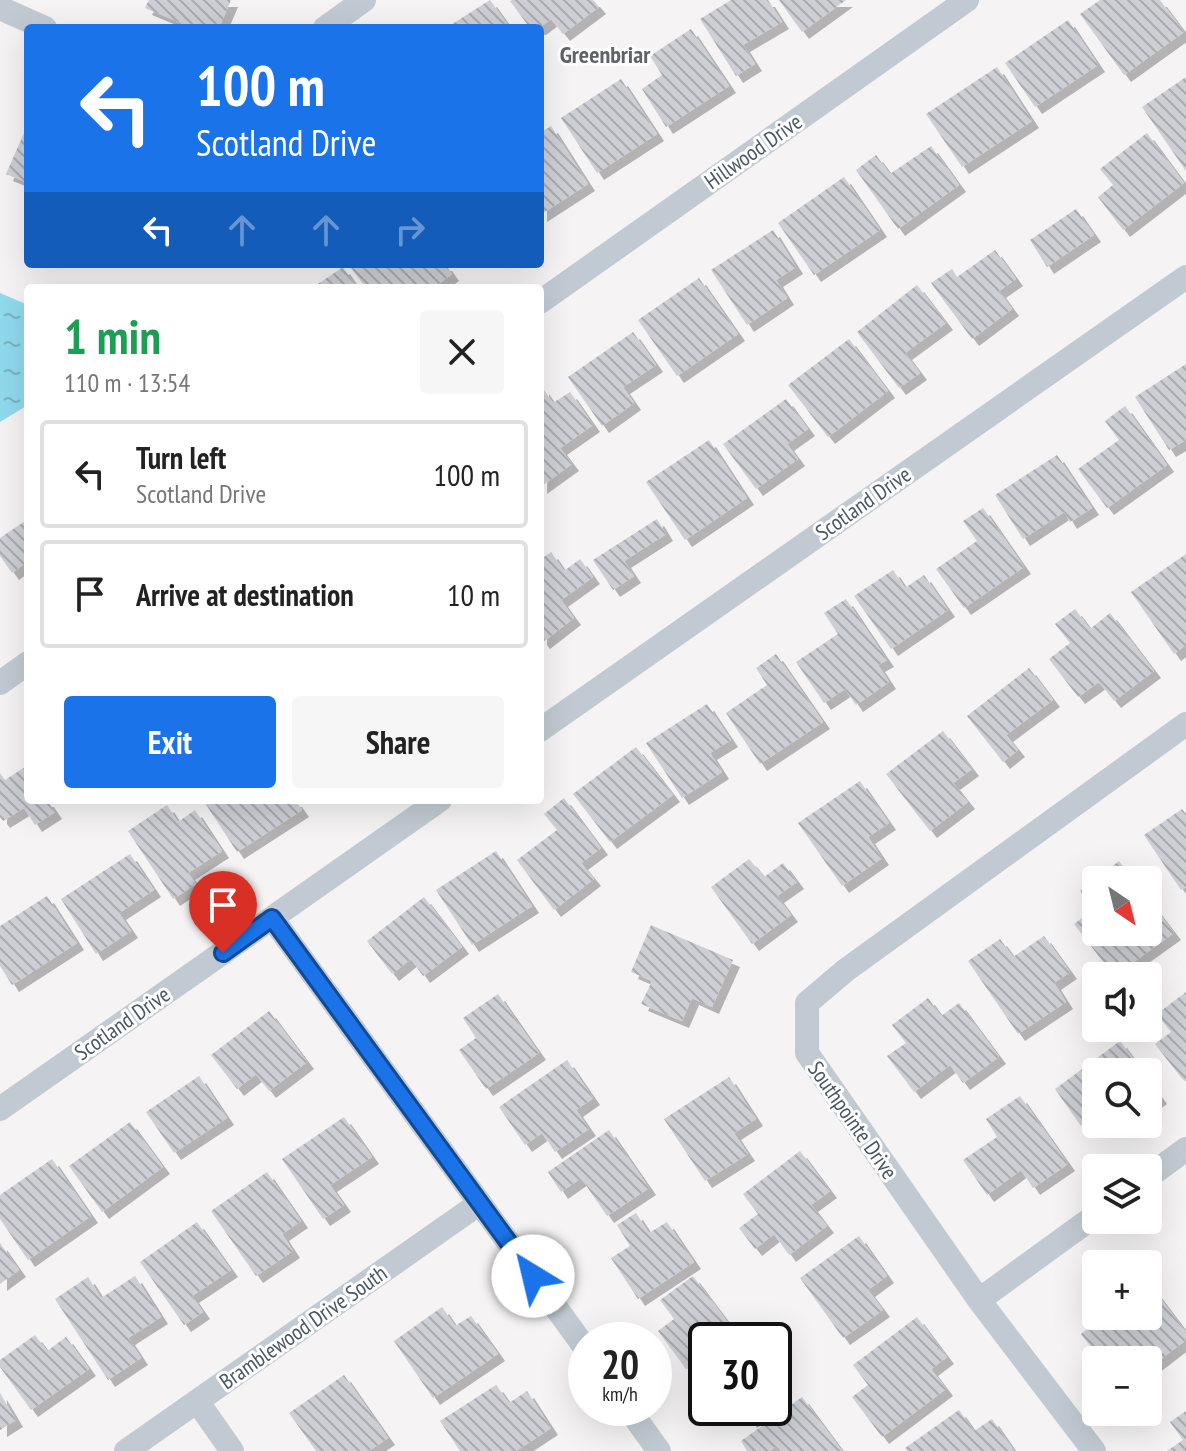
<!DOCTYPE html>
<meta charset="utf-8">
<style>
:root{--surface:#fff;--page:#f6f6f6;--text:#222;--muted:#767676;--line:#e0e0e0;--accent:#1a73e8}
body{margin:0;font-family:"PT Sans Narrow",sans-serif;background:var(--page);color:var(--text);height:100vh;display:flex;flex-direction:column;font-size:30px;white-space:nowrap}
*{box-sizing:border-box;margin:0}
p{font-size:26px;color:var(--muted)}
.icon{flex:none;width:44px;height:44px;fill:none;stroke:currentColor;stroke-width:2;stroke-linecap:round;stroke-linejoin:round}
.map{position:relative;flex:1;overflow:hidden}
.details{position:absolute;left:24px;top:284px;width:520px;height:520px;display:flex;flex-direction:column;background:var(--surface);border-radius:8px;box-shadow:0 8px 32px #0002}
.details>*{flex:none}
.banner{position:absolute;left:24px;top:24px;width:520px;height:244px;border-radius:8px;box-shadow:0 8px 32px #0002;background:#1a73e8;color:#fff;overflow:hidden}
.needle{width:52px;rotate:145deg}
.fabs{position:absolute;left:1082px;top:866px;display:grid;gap:16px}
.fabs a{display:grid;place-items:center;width:80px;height:80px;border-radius:8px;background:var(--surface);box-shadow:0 8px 32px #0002;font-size:40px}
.speed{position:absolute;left:568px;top:1322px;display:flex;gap:16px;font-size:40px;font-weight:700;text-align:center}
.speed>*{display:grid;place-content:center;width:104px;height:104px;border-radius:50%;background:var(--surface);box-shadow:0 8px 32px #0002;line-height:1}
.speed small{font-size:20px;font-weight:400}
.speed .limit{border:4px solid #111;border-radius:12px;background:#fff;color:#111}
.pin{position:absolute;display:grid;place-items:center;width:68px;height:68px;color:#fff;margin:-82px -34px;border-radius:50% 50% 50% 0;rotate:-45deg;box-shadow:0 0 8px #0007}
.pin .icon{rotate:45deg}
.me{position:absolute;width:88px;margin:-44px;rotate:324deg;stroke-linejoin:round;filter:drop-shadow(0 0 6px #0008)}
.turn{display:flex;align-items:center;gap:28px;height:168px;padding:0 40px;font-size:36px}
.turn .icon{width:104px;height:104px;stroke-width:2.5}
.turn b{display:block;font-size:56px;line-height:68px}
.lanes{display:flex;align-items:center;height:76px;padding:0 40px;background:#0003;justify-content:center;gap:40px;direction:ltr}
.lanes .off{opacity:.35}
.round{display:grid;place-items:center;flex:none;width:84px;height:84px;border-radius:8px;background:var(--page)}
.headline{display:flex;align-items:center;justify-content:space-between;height:136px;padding:0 40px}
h1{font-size:48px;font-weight:800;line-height:60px;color:#1e9e55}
.cta{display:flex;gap:16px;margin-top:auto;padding:16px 40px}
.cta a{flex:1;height:92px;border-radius:8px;background:var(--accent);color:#fff;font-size:32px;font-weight:800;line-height:92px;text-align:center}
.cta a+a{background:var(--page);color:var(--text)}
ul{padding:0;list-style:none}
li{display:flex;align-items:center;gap:24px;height:108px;margin:0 16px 12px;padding:0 24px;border:4px solid var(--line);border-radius:8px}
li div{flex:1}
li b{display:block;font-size:30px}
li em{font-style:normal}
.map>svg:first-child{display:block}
.water{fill:url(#water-ripples)}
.building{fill:url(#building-back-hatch);filter:url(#shadow)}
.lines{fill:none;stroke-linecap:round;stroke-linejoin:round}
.street{stroke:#c1cad2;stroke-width:24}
.route-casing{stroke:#114b97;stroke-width:20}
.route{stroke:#1a73e8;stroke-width:14}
.labels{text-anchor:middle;stroke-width:6;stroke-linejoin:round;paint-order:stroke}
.street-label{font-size:22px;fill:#4a5661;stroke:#fff}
.neighbourhood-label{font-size:24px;font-weight:bold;fill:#5f6368;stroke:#fff}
</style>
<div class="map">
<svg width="1186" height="1451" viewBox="0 0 1186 1451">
<defs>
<pattern id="water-ripples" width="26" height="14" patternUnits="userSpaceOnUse" patternTransform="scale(2)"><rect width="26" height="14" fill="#90daee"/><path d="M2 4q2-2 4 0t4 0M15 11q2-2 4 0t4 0" fill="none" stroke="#78b4c4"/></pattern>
<pattern id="building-back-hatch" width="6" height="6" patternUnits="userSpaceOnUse" patternTransform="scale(2)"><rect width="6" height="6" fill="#cdcfd5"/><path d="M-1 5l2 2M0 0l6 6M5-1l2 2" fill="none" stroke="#a8abb0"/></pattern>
<filter id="shadow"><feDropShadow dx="7" dy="7" stdDeviation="0" flood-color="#0004"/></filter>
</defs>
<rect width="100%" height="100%" fill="#f5f3f3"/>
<path class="water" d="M0 293 28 305V405L0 422Z"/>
<path class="building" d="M149 0H231L219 28H193L145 8Z
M490 0 510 28H446Z
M512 0H593L599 7 563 34 551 19 539 28H530L510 1Z
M731 0H768L782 22 743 45 755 64 736 76 700 19Z
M779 0H846L802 32Z
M1100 0H1160L1184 32 1124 75 1080 14Z
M1068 20 1098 65 1035 107 1005 63Z
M691 29 729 86 666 127 642 89 662 75 650 56Z
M997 67 1032 121 962 167 926 114Z
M1186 77V171L1142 107Z
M621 79 657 134 597 173 561 118Z
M28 124V183L6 174Z
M551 126 588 184 540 215V133Z
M1147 133 1184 183 1123 230 1098 197 1113 185 1100 169Z
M931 146 959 185 898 229 856 170 876 155 890 174Z
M844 177 880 230 814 275 778 223Z
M1076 209 1094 235 1047 267 1030 240Z
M773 230 796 267 776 280 787 298 747 325 711 270Z
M995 250 1016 279 999 291 1012 309 972 339 931 283 952 269 957 277Z
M356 264H445L452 274 433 288H366L351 268Z
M343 267 357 288H312Z
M699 278 738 334 677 376 638 320Z
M917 285 946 323 905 353 920 373 899 388 857 332Z
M633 332 656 365 623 387 634 403 602 426 568 377Z
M849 339 888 391 828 437 788 385Z
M1186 364V440L1169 450 1135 397Z
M542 387 553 403 570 392 593 425 560 448 572 464 540 487Z
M786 399 808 429 787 444 798 459 756 489 723 444Z
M1125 406 1167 465 1107 508 1078 469 1119 440 1105 421Z
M709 440 747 498 685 540 646 482Z
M1057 455 1092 508 1070 522 1064 512 1023 539 995 495Z
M983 508 1024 567 964 608 936 569 977 541 963 521Z
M28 519V561L12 573 0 556V538Z
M657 519 666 534 624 561 634 576 613 590 593 560Z
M551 552 564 571 580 559 593 577 561 600 574 618 543 642 540 638V560Z
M1186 554V645L1174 654 1131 592Z
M893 570 905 588 924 575 948 610 891 649 854 596Z
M846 599 887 660 878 665 889 682 856 705 845 689 824 703 796 662 838 634 824 613Z
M1075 609 1090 629 1110 613 1154 671 1114 701 1099 682 1078 697 1049 659 1070 643 1055 624Z
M776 654 823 722 760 764 726 713 767 685 756 668Z
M1029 668 1053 700 1006 735 1018 750 1003 762 967 716Z
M707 704 731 740 710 753 722 772 682 798 646 743Z
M943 731 972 769 953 783 968 802 930 831 886 774Z
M636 747 673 795 610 842 573 794Z
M28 765V800H47L55 812 35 825 24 808 3 821 0 817V773L5 780Z
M860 781 889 823 868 837 882 858 842 886 798 823Z
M564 798 601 848 581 863 594 879 554 910 517 860 557 830 544 814Z
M203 800H295L302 810 237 852Z
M167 805 178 822 195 810 222 851 188 873 196 884 173 899 128 831Z
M1182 809 1186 814V887L1181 890 1144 835Z
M496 851 532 906 472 945 436 890Z
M130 854 154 890 119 913 131 931 96 954 61 899Z
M749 859 764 877 783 863 797 882 777 896 791 915 752 944 711 887Z
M1119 861 1133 880H1096V932H1148V899L1174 933 1114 976 1074 924 1094 909 1080 891Z
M47 896 77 943 12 985 0 966V926Z
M424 897 462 947 423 976 411 959 392 974 367 941Z
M651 925 733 960 712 1007 692 998 682 1021 641 1004 652 981 631 972Z
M1044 936 1070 972 1054 983 1066 1002 1018 1034 968 961 1000 939 1013 957Z
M1186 992V1078L1183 1080 1155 1044 1171 1032 1157 1014Z
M498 994 539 1053 486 1089 459 1050 476 1038 463 1018Z
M928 998 941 1016 959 1003 999 1057 963 1083 950 1065 914 1092 887 1056 906 1043 892 1025Z
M269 1011 307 1062 269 1091 256 1074 237 1089 211 1055Z
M1120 1041 1143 1072H1096V1115L1081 1126 1055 1089Z
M567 1060 593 1098 576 1110 589 1129 555 1152 542 1133 525 1145 499 1107Z
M199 1076 227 1118 174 1153 146 1112Z
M729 1077 756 1119 734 1133 748 1154 705 1181 664 1119Z
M1148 1080 1160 1097 1148 1106Z
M1020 1096 1068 1164 1033 1188 1021 1170 987 1195 963 1160 997 1137 986 1119Z
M344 1117 372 1157 330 1185 344 1205 323 1219 282 1159Z
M130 1122 163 1167 102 1212 69 1166Z
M609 1130 649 1188 607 1216 581 1178 561 1192 548 1172Z
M800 1151 830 1191 811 1205 827 1226 789 1255 774 1234 755 1249 739 1228 758 1214 743 1194Z
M52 1159 91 1216 28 1260 0 1219V1195Z
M267 1172 301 1221 282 1234 293 1251 256 1276 211 1211Z
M636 1213 649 1233 667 1222 694 1262 638 1299 611 1258 630 1246 617 1225Z
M197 1222 231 1270 192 1296 203 1312 184 1325 140 1262Z
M859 1236 887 1276 868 1290 883 1310 843 1338 800 1278Z
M0 1243 19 1270 0 1284Z
M135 1276 161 1317 128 1338 141 1358 108 1380 55 1299 88 1277 101 1298Z
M693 1276 735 1332 724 1340H706V1354L686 1369 658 1331 674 1319 660 1300Z
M1148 1282 1186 1332V1340L1148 1369V1360H1101L1081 1334 1104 1316H1148Z
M442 1307 455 1326 471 1316 498 1354 433 1398 394 1341Z
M917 1317 947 1357 931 1369 946 1389 882 1437 852 1397 868 1385 853 1365Z
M35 1335 47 1351 66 1337 89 1369 31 1410 0 1367V1360Z
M706 1364V1400L690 1375Z
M344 1375 388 1438 369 1451H316L289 1413Z
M496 1385 509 1403 527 1391 551 1428 516 1451H460L440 1421Z
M0 1393 16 1420 0 1430Z
M802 1397 842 1451H778L775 1447 770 1451H747L741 1441Z
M742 1408H770L750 1421Z
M959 1410 974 1431 992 1419 1014 1451H907L905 1448Z
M1186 1411V1451H1167L1183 1440 1170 1422Z"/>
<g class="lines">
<path class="street" d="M0 8 45 28
M325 28 364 0
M540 302 967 0
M0 683 28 663
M540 730 1186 277
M272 918 586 1349
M0 1109 440 800
M1148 1177 1186 1149
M979 1300 1096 1215
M197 1401 232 1451
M628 1408 659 1451
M126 1451 480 1203
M1094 1451 979 1300 807 1053V1003L846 970 1186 724"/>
</g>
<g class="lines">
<defs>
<path id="route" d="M223 953 272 918 533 1276"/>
</defs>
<use href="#route" class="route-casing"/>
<use href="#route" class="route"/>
</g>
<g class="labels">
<g class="street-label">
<text transform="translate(753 151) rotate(-35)" y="8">Hillwood Drive</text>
<text transform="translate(863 503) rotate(-35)" y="8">Scotland Drive</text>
<text transform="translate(122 1023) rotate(-35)" y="8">Scotland Drive</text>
<text transform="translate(853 1120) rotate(55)" y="8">Southpointe Drive</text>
<text transform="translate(303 1327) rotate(-35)" y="8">Bramblewood Drive South</text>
</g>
<g class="neighbourhood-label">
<text x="605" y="63">Greenbriar</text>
</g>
</g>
</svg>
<div class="fabs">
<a><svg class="needle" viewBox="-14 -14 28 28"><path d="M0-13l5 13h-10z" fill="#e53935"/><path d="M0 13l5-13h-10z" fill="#767676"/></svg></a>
<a><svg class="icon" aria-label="sound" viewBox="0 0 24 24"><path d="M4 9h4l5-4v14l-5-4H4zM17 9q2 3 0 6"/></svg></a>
<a><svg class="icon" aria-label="search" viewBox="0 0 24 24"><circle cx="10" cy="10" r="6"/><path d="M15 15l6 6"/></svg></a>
<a><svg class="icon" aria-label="layers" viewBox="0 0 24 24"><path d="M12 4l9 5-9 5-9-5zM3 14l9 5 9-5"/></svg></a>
<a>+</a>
<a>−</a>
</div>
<div class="speed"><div>20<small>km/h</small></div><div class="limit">30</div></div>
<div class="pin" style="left:223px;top:953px;background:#d93025"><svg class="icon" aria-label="arrive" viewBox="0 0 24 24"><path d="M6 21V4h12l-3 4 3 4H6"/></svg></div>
<svg class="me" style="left:533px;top:1276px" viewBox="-20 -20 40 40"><circle r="19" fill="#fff"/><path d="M0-13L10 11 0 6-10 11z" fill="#1a73e8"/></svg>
<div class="banner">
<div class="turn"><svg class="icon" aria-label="left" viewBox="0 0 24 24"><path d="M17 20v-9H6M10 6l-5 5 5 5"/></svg><div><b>100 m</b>Scotland Drive</div></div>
<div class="lanes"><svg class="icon" aria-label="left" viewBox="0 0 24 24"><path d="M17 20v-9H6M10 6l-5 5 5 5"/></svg><svg class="icon off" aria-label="ahead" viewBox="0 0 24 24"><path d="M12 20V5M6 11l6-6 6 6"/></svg><svg class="icon off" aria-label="ahead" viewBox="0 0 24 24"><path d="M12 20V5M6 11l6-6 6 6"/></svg><svg class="icon off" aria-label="right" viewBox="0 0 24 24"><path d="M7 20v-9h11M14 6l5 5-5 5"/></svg></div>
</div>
<section class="details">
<div class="headline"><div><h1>1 min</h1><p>110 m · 13:54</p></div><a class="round"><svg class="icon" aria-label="close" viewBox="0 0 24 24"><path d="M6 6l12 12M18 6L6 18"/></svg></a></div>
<ul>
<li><svg class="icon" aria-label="left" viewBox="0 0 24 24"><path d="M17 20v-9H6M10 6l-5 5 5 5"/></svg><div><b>Turn left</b><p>Scotland Drive</p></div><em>100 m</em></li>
<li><svg class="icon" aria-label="arrive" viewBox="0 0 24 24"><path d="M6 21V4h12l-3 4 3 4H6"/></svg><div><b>Arrive at destination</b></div><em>10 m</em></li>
</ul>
<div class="cta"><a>Exit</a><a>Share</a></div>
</section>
</div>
